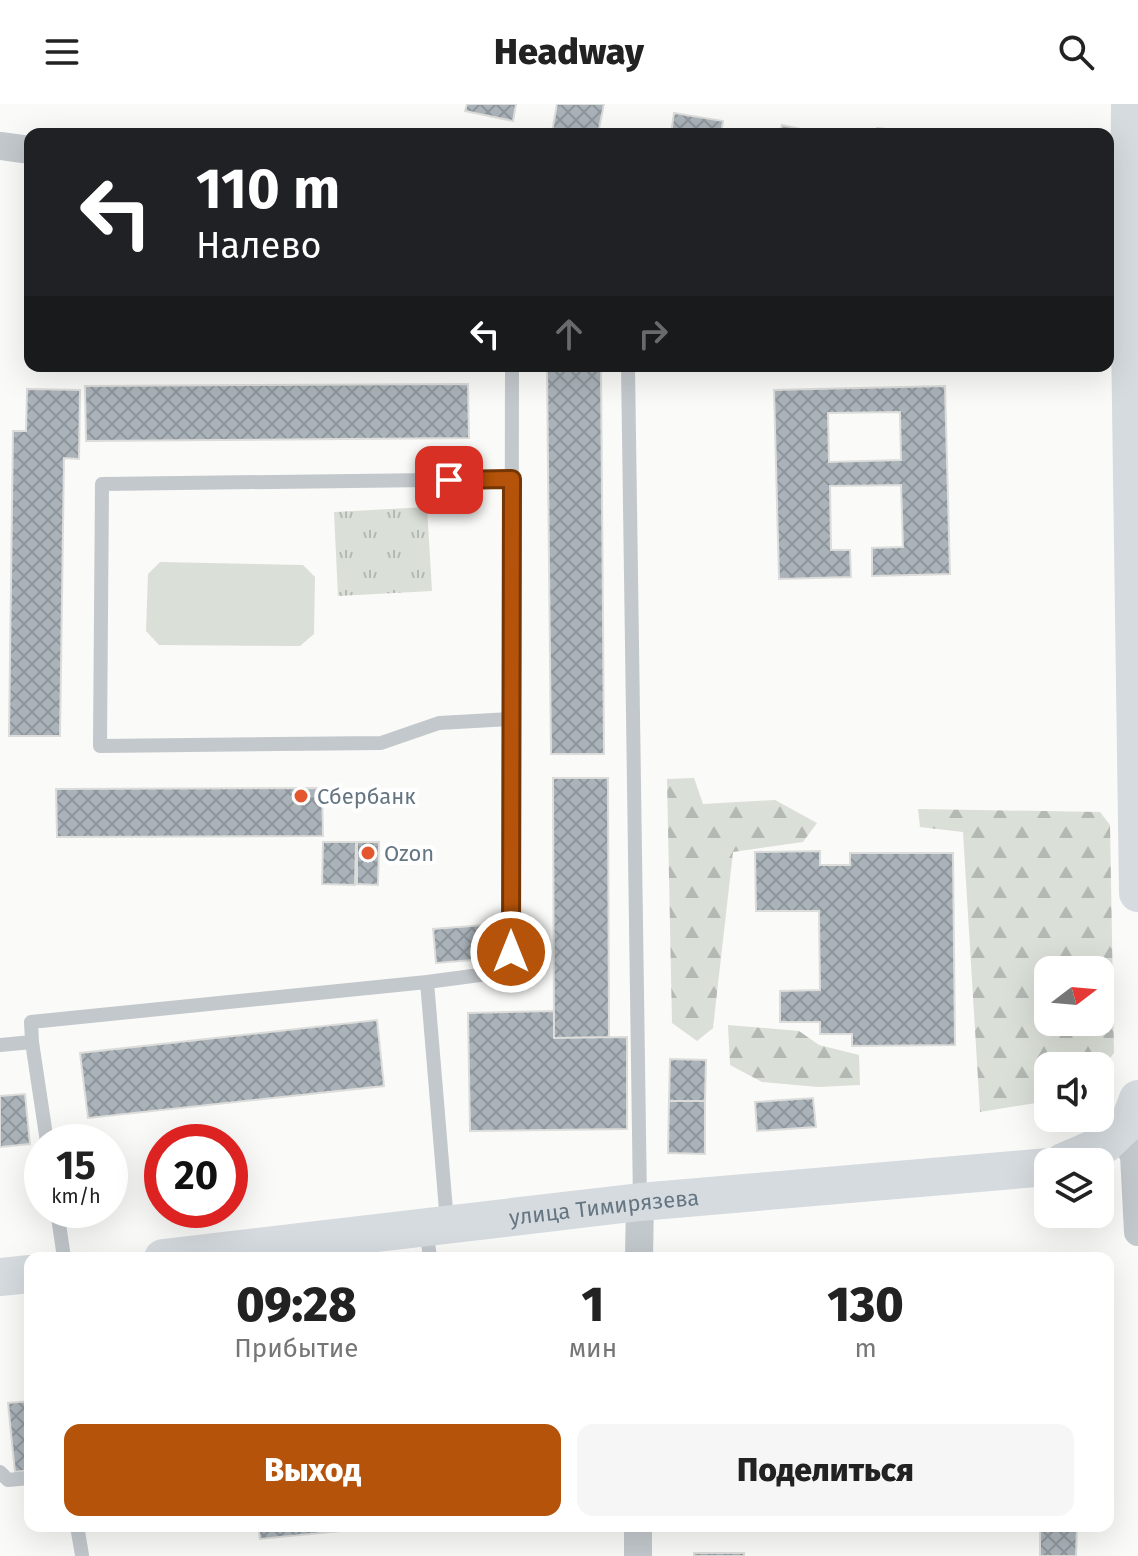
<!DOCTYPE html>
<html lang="ru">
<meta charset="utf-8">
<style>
:root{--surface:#fff;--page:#f6f6f6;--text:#222;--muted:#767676;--accent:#b45309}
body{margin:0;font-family:"Fira Sans",sans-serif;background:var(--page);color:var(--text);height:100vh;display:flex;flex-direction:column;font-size:30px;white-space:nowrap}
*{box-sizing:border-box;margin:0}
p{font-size:26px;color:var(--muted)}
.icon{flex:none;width:44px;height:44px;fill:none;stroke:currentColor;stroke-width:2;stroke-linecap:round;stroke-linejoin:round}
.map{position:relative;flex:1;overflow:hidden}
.sheet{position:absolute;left:24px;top:1148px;width:1090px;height:280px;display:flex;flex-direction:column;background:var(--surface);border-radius:16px;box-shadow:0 8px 32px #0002}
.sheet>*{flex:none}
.guide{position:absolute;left:24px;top:24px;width:1090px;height:244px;border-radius:16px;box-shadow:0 8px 32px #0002;background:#202124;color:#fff;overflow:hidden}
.needle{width:52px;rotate:74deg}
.tools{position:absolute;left:1034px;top:852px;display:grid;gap:16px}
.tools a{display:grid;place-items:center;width:80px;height:80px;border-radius:16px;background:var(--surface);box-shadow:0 8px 32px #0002;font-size:40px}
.speed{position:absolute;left:24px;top:1020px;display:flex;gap:16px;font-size:40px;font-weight:700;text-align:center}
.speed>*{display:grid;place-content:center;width:104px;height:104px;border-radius:50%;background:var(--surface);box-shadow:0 8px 32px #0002;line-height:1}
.speed small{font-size:20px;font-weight:400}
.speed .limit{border:12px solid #d22;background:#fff;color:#111}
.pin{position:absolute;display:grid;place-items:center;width:68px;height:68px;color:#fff;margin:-34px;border-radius:16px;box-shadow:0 4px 12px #0006}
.me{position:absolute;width:88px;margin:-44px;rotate:0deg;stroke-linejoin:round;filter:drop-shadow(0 0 6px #0008)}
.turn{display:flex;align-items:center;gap:28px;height:168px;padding:0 40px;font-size:36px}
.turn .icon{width:104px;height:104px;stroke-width:2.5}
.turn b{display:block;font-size:56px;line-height:68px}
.lanes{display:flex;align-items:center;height:76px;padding:0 40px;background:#0003;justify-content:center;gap:40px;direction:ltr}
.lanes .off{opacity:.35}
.eta{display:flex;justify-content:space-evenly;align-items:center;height:136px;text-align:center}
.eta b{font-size:48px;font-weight:800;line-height:56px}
.cta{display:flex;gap:16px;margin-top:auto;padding:16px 40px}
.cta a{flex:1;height:92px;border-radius:16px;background:var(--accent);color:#fff;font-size:32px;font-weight:800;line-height:92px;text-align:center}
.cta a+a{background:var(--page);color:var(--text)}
header{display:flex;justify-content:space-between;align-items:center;height:104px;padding:0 40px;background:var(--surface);font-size:36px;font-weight:800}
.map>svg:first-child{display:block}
.grass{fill:#dadfd7}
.forest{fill:url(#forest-firs);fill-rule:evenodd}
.park{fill:url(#park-tufts)}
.building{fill:url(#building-cross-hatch);stroke:#dcdcda;stroke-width:2;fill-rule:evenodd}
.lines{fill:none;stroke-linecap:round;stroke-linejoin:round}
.lane{stroke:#c3c8cc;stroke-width:14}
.street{stroke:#c3c8cc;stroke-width:28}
.secondary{stroke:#d6dbdf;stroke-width:38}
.route-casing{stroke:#753606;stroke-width:20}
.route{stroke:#b45309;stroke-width:14}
.poi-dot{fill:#e4572e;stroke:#fff;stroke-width:3}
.labels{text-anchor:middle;stroke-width:8;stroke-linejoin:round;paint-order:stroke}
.poi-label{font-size:22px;fill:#657683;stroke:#fff;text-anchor:start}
.street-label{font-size:22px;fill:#657683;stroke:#fff}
</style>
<header><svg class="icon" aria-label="menu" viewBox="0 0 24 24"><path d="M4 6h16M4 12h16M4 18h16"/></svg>Headway<svg class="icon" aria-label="search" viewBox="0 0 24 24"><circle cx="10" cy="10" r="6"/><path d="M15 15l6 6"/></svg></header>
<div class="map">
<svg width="1138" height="1452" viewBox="0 0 1138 1452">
<defs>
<pattern id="forest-firs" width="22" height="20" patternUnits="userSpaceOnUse" patternTransform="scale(2)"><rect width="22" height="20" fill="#dadfd7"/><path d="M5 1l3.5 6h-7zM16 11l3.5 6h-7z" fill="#b4b9b4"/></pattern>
<pattern id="park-tufts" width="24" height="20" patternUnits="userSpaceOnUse" patternTransform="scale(2)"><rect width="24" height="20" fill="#dadfd7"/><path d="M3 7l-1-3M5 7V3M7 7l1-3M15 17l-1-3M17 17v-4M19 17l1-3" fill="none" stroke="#b4b9b4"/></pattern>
<pattern id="building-cross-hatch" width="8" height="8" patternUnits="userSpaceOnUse" patternTransform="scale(2)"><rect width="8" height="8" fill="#aab3b9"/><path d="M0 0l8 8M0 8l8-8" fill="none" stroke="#8e969c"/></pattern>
</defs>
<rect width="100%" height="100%" fill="#fafaf8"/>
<path class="grass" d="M160 458 303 461 315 473 314 530 300 542 159 541 146 527 148 470Z"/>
<path class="forest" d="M694 674 703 700 775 696 817 719 803 738 733 748 713 924 697 937 672 919 667 675Z
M918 705 1100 708 1110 721 1114 949 1100 967V962H1048V997L980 1008 963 728 920 723ZM1048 866H1100V918H1048Z
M728 921 799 927 819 941 859 951 860 981 818 983 762 978 730 961Z"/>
<path class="park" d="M427 403 432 487 338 492 334 408Z"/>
<path class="building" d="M467 0H516L513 17 465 7Z
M557 0H604L598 30H561L552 28Z
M674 9 723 17 721 30H671Z
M782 21 819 29V30H780Z
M877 24 933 30H876Z
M601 263 604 650H551L547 264Z
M468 280 469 334 86 337 85 282Z
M945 282 950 470 872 472V444L903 443 901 381 830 382 831 446H850L851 473 779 475 774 286ZM900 308 901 356 829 358 828 309Z
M27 285 80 286 79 355 64 354 60 632H9L13 327H26Z
M553 674H608L609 933 554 934Z
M322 684 323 732 57 733 56 685Z
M323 738H356L355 781 322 780Z
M357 738H379L378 781 357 780Z
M820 747V761H850V749H953L955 941 852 942V930H820V918H780V887L820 886 819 807H756L755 748Z
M484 821 486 855 436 859 433 825Z
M554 907V934L627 933V1025L470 1027 468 909Z
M377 916 384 982 88 1014 80 949Z
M670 955 706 956 705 997H669Z
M25 990 30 1040 0 1043V992Z
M813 994 816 1023 757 1027 755 998Z
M669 997H705V1050L668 1049Z
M1077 1150V1154H1012V1151Z
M30 1297V1366L15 1368 8 1299Z
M258 1422H392L260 1435Z
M1040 1422H1077L1076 1452H1040Z
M694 1449H744V1452H694Z"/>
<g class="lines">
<path class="lane" d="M628 262 640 1098
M511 615 439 619 381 639 100 642 102 380 512 375
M427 878 495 869 511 848 512 262
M32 938 47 1038
M0 941 32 938 31 918 427 878 447 1118
M57 1106 64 1154
M426 1123 430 1154
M0 1368 8 1376 30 1374
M77 1422 82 1451"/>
<path class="street" d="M0 42 30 46
M1119 1027 1134 1051 1138 1128
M639 1154 640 1098
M638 1452V1422"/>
<g class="secondary">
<path d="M1130 0 1129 161 1138 789"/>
<path d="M1063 1058 1105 1040 1130 1016 1138 995"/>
<path id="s1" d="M163 1154 640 1098 1048 1063"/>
<path d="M0 1173 30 1170"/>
</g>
</g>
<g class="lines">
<defs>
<path id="route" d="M449 376 512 375 511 848"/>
</defs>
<use href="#route" class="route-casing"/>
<use href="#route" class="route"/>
</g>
<g class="poi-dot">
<circle cx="301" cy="692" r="8"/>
<circle cx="368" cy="749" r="8"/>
</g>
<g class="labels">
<g class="poi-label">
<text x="317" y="700">Сбербанк</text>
<text x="384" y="757">Ozon</text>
</g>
<g class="street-label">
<text dy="8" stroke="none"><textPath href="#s1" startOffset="444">улица Тимирязева</textPath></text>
</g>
</g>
</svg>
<div class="tools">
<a><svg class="needle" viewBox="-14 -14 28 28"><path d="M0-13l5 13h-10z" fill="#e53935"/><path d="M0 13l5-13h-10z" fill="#767676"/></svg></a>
<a><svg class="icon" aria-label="sound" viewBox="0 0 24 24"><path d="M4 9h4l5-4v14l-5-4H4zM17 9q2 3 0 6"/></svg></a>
<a><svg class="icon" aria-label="layers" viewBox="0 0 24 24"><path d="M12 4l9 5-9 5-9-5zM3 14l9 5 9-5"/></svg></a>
</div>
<div class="speed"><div>15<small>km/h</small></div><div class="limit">20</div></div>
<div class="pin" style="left:449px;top:376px;background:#d93025"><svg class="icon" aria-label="arrive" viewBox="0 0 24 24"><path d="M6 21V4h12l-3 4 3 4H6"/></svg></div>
<svg class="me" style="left:511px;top:848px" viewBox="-20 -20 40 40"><circle r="17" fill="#b45309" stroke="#fff" stroke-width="3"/><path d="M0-11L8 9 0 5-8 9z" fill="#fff"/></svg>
<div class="guide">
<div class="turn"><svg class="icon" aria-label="left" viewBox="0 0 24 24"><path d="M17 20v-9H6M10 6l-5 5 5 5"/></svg><div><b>110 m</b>Налево</div></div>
<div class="lanes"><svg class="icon" aria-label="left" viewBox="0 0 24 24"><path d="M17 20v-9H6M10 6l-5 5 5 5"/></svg><svg class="icon off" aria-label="ahead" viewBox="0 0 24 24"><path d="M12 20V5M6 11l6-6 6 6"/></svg><svg class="icon off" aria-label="right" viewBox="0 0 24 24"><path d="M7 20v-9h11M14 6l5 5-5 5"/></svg></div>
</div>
<section class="sheet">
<div class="eta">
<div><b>09:28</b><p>Прибытие</p></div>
<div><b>1</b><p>мин</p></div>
<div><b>130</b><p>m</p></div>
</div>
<div class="cta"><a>Выход</a><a>Поделиться</a></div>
</section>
</div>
